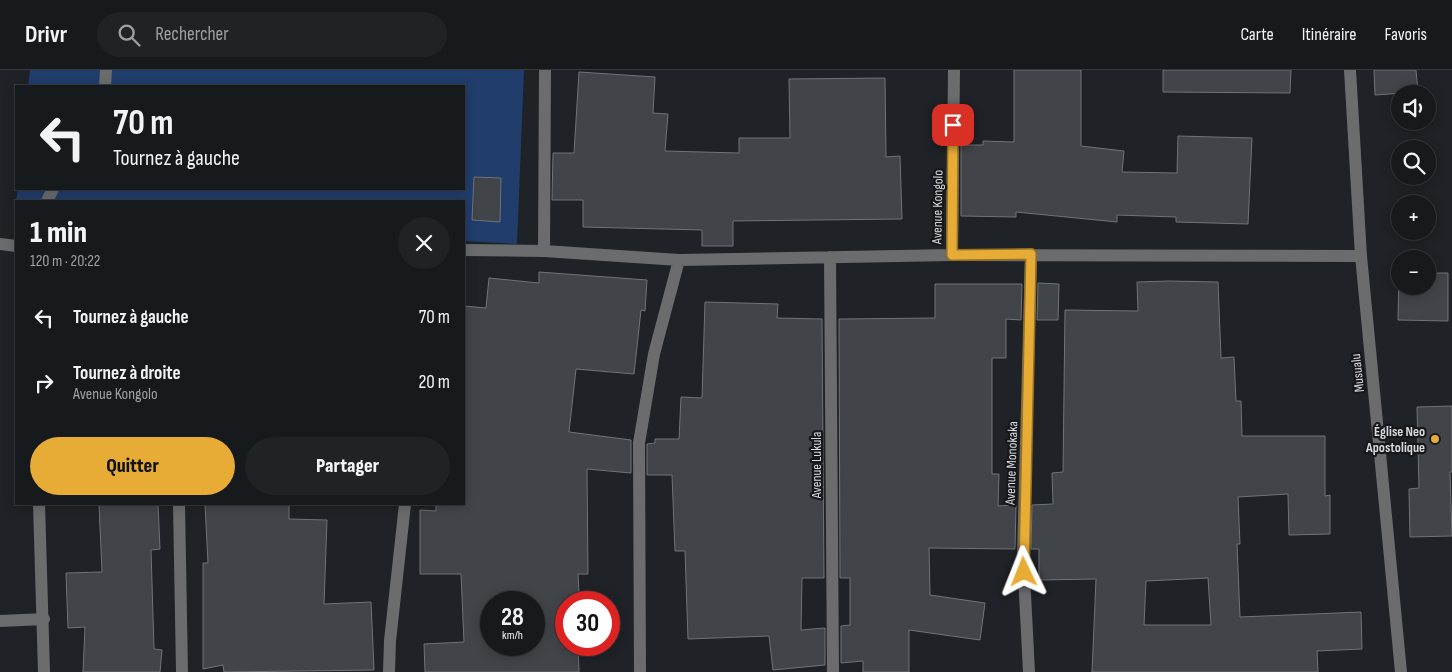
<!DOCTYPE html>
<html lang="fr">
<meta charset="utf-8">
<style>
:root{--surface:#171a1c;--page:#202325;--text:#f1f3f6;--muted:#9ea1a3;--line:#36383b;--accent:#e7ac36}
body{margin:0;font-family:"Sofia Sans Condensed",sans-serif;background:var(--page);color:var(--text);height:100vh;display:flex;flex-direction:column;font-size:19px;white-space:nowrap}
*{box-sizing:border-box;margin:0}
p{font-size:16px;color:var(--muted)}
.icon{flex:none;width:28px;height:28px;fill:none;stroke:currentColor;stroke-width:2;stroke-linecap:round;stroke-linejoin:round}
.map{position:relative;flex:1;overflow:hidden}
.panel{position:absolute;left:15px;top:130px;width:450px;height:305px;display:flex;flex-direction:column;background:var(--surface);border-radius:0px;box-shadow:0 2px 12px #0003,0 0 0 1px var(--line)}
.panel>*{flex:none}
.top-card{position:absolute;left:15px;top:15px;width:450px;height:105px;border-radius:0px;box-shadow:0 2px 12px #0003,0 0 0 1px var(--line);background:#171a1c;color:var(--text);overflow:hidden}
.tools{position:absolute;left:1391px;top:15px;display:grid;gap:10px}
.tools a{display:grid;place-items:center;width:45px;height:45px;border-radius:50%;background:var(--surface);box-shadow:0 2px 12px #0003,0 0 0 1px var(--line);font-size:25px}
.speed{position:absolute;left:480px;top:521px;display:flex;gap:10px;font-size:25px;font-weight:700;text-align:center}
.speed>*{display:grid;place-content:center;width:65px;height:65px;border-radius:50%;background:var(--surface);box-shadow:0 2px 12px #0003,0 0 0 1px var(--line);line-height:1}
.speed small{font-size:12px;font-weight:400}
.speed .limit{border:8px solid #d22;background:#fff;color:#111}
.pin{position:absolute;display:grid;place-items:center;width:42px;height:42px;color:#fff;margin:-21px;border-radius:10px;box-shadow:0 2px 8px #0006}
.me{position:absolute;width:55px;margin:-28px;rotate:358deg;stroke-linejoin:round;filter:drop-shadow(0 0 4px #0008)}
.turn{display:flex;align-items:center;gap:18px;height:105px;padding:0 15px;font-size:22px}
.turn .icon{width:65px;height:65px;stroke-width:2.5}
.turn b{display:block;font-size:35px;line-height:42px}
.round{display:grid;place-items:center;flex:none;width:52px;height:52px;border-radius:26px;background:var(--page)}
.overview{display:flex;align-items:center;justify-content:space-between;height:85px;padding:0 15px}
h1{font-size:30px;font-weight:800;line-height:38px}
.cta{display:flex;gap:10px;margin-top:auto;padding:10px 15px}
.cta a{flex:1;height:58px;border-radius:30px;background:var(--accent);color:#111;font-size:20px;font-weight:800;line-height:58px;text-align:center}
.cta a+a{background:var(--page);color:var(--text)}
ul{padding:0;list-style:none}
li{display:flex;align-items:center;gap:15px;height:65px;padding:0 15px}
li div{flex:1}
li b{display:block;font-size:19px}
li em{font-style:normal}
header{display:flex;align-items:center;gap:30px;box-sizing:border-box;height:70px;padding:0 25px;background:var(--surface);border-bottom:1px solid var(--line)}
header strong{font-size:24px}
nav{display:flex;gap:28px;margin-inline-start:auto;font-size:18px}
.search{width:350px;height:45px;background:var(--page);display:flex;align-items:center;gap:12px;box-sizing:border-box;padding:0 18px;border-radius:28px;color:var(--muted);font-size:19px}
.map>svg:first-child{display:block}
.green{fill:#213d6c}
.building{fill:#414449;stroke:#707378;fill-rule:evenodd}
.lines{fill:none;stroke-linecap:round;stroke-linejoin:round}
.minor{stroke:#6b6c6e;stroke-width:12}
.route-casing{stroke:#967023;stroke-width:12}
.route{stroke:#e7ac36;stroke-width:9}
.poi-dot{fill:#e7ac36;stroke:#16181c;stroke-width:2}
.labels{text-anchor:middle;stroke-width:4.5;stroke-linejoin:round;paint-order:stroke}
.street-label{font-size:14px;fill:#d8dadd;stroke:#16181c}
.poi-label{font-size:14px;font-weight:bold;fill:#d8dadd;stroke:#16181c;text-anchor:end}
</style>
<header>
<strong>Drivr</strong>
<div class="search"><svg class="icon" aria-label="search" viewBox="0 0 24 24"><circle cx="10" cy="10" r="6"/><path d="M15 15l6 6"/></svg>Rechercher</div>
<nav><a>Carte</a><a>Itinéraire</a><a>Favoris</a></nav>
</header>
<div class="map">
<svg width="1452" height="602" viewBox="0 0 1452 602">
<rect width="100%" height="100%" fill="#1f2226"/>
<path class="green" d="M30 0H524L517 174 464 171V131H16L18 119H464V16H28Z"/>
<path class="building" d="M1014 0H1081V76L1124 81 1122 102 1177 103 1178 66 1252 68 1248 154 1176 152V147L1117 145V152L1016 142V147L961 146V75H983V71L1014 72Z
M1163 0H1291L1290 23 1163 22Z
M1374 0H1416L1418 22 1375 25Z
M579 2 655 7 653 43 668 44 665 81 739 83V68H790L789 9 885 8 886 87 900 86 902 149 733 151V176H702V160L583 157V130H552L553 83H574Z
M474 107 501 108 500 152 472 150Z
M539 202 647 210 645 241 641 240 634 304 576 299 569 362 631 370V403L587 399 588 504H578L579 524H576L577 532H566V575H578L579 602H425L424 574 464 572 461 504H420V440L436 441V434H464V236L486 238 489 208 539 213ZM491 532H534V575H491Z
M1399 202 1400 216H1428V203H1448V251L1398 250Z
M1169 211 1218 212 1221 288 1234 287 1236 331H1241L1242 366H1325V426L1330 425V464L1289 465 1288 424 1238 427 1240 474H1237L1240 547 1361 542 1362 579 1317 581 1318 602H1092L1096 509 1039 510V479H1031L1032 435 1053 434 1052 403 1063 402 1065 240 1138 241 1137 212ZM1208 508 1211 555H1144L1146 511Z
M1038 213 1059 214 1058 250H1037Z
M935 214H1022L1021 250 1006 249V288H992V404H999L998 436 1016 435 1015 479 929 478 930 525 985 533 980 570 909 560V602H863V591L841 593V556L850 555V508H840L839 249 935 248Z
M705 232 778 234 777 248 822 249 824 508H802L801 560 825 558V595L773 600 769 566 688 569 685 481H675L672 405H647V374L655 373V369H679L681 327 702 328Z
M1452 336V402H1450L1452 466 1410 467 1409 419 1419 418 1417 337Z
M99 434H158L160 479 151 480 154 579 162 580 160 602H83L85 557 68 558 66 503 102 502Z
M205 434H289V449L327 450 324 534 371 532 374 600 224 602 223 595 203 599V493H208Z"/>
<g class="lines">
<path class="minor" d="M1350 0 1361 186 1401 602
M105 16 106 0
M47 131 53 119
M0 174 16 176
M464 180 544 181 679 190 952 185 1361 186
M544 181 545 0
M952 185 954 0
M830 187 833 602
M39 434 44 602
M179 434 182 602
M0 551 44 549
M389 602 390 571 405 434
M640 602 639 373 654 284 679 190
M1029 602 1023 485 1031 184"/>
</g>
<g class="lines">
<defs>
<path id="route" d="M953 55 952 185 1031 184 1024 502"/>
</defs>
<use href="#route" class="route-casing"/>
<use href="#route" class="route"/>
</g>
<circle class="poi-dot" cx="1435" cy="369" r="5"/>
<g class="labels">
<g class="street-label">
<text transform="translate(937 137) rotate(-89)" y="5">Avenue Kongolo</text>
<text transform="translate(1357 303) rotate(-96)" y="5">Musualu</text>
<text transform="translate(1011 393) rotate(-88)" y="5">Avenue Monokaka</text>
<text transform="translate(816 395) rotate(-90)" y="5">Avenue Lukula</text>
</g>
<g class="poi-label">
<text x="1425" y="366">Église Neo<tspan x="1425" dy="16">Apostolique</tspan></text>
</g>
</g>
</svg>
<div class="tools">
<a><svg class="icon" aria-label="sound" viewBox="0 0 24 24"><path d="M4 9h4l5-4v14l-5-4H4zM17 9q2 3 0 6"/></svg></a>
<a><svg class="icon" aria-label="search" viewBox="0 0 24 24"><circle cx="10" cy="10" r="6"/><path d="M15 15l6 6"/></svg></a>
<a>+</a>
<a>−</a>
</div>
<div class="speed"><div>28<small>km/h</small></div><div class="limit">30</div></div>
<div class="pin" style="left:953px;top:55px;background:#d93025"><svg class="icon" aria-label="arrive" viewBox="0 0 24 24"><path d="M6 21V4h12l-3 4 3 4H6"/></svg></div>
<svg class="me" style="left:1024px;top:502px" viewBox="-20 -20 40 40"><path d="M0-17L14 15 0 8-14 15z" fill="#e7ac36" stroke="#fff" stroke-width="4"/></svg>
<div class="top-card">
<div class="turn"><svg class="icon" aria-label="left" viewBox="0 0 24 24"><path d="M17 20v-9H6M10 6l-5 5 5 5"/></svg><div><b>70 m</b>Tournez à gauche</div></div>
</div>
<section class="panel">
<div class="overview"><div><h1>1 min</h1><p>120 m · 20:22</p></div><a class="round"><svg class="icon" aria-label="close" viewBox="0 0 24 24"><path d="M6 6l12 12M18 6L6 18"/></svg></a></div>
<ul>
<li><svg class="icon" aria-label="left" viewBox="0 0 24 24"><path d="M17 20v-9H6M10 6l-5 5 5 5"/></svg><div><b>Tournez à gauche</b></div><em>70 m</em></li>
<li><svg class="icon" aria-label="right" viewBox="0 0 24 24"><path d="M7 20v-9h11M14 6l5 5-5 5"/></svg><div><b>Tournez à droite</b><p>Avenue Kongolo</p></div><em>20 m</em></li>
</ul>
<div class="cta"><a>Quitter</a><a>Partager</a></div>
</section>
</div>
